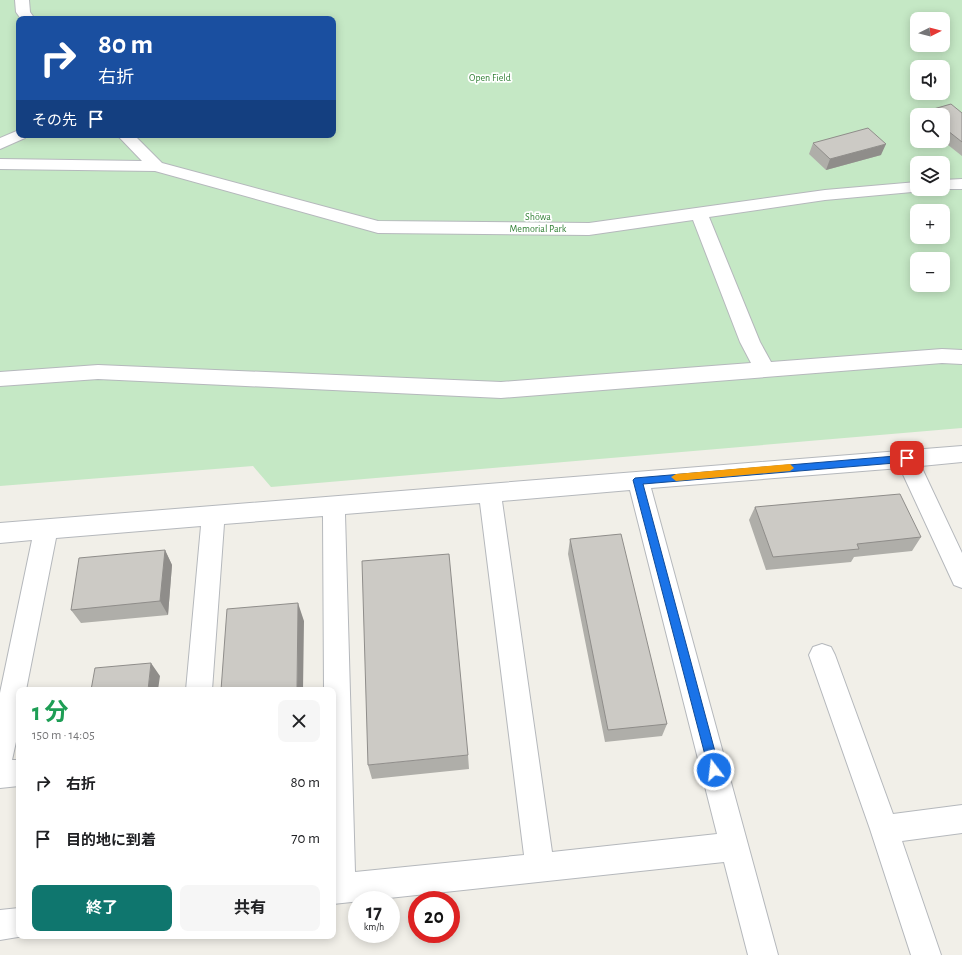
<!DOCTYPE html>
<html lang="ja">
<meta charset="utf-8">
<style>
:root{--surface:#fff;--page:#f6f6f6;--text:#202124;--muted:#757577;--accent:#0f766e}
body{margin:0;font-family:"Alegreya Sans","Noto Sans JP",sans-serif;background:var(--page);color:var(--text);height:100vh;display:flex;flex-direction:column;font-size:15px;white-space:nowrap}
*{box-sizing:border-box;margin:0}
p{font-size:13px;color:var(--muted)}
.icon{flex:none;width:22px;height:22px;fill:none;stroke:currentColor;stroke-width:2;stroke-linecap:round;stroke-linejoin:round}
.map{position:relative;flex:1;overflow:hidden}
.details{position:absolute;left:16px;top:687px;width:320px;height:252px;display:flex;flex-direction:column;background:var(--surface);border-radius:8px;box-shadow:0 2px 10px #0003}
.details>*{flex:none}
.guide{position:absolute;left:16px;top:16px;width:320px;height:122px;border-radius:8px;box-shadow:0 2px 10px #0003;background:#1a4fa0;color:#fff;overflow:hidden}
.needle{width:26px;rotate:84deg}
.fabs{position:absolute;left:910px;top:12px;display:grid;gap:8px}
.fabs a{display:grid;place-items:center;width:40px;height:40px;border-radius:8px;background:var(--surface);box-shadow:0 2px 10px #0003;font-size:20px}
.speed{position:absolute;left:348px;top:891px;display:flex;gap:8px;font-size:20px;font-weight:700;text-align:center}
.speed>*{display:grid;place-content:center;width:52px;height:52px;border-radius:50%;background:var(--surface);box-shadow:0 2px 10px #0003;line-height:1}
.speed small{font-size:10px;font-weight:400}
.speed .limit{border:6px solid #d22;background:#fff;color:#111}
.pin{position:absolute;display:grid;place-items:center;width:34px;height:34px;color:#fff;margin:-17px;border-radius:8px;box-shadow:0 2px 6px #0006}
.me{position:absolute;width:44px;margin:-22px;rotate:345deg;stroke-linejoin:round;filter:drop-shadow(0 0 3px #0008)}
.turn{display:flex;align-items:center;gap:14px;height:84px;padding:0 16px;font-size:18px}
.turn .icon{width:52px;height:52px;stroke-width:2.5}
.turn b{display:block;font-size:28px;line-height:34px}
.then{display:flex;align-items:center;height:38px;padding:0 16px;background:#0003;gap:8px;font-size:15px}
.round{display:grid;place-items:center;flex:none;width:42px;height:42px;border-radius:8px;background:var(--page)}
.overview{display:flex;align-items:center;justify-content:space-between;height:68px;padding:0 16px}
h1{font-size:24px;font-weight:700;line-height:30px;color:#1e9e55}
.action{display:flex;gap:8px;margin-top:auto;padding:8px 16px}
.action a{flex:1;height:46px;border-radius:8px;background:var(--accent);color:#fff;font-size:16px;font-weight:700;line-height:46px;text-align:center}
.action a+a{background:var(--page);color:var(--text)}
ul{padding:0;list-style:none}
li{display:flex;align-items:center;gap:12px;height:56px;padding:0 16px}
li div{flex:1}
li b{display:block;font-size:15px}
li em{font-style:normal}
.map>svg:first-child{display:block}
.green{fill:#c5e8c5;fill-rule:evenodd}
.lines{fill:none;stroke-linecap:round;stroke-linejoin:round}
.minor-casing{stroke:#b5b8bc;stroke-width:2}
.minor{fill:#fff;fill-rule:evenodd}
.wall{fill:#afaea9}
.shaded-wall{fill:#8f8d8a}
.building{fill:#cccac5;stroke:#8f8d8a}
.route{fill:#1a73e8;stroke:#114b97}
.slow{fill:#f59e0b}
.labels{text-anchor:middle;stroke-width:3.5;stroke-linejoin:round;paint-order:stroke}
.far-park-label{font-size:10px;fill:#348238;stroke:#fff}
</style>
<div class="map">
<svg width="962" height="955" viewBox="0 0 962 955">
<rect width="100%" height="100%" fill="#f1efe8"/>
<path class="green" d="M0 0H962V428L271 487 253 466 0 486ZM19 19H333V135H19ZM917 19H943V45H917ZM917 67H943V93H917ZM917 115H943V141H917ZM917 163H943V189H917ZM917 211H943V237H917ZM917 259H943V285H917Z"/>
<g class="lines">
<defs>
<path id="minor" d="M15 0H29L30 12 35 19H21L16 12Z
M19 130V135H27L25 138 0 149V138Z
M117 135H134L162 163 378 221 589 223 825 190 917 182V189H924L923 191 825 200 709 217 760 342 771 362 942 349 962 350V364L942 363 501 398 98 379 0 386V372L98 365 501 382 751 363 740 342 693 220 589 235 378 233 155 171 0 169V159L142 161Z
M962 179V189H938H943V180Z
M962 446V462L921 466 962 553V588L954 585 900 468 651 488 778 955H748L724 862 333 904V690H324L323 516 224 524 212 690H186L201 526 56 538 26 690H19V728L12 760H19V786L0 788V693L32 540 0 543V523ZM630 490 717 834 552 852 502 501ZM480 503 524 855 355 872 345 514Z
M822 644 831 647 835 655 893 814 962 805V833L902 841 941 955H911L870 829 809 655 813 647Z
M19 908V936H24L0 940V910Z"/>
</defs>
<use href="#minor" class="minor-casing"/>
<use href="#minor" class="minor"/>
</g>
<path class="wall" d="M923 112 962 113V156L943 141V115H921Z
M813 143 881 155 826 170 809 154Z
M755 507 921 537 912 551 854 557 851 562 766 570 749 520Z
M570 539 667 724 662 736 605 742 568 554Z
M165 550 172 565 168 615 81 623 71 610Z
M468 755 469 769 372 779 368 765Z"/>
<path class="shaded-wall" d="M886 144 881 155 826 170 830 159Z
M165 550 172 565 168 615 160 601Z
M298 603 304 621 303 690H297Z
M151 663 160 676 158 690H148Z"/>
<path class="building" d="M951 104 962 113V142L943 127V115H927L923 112Z
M868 128 886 144 830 159 813 143Z
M900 494 921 537 857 544 859 549 773 557 755 507Z
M621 534 667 724 608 730 570 539Z
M165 550 160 601 71 610 79 558Z
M449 554 468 755 368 765 362 561Z
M298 603 297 690H221L227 609Z
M151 663 148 690H91L95 668Z"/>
<path class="route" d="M907 455 911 458 907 462 643 484 720 770 718 774 714 776 710 774 633 480 635 478Z"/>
<path class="slow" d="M790 464 794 468 790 471 676 481 671 477 676 474Z"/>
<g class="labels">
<g class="far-park-label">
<text x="490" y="81">Open Field</text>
<text x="538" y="220">Shōwa<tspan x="538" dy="12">Memorial Park</tspan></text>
</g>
</g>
</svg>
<div class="fabs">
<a><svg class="needle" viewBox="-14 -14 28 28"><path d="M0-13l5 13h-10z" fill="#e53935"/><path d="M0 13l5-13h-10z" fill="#757577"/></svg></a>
<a><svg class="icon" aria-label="sound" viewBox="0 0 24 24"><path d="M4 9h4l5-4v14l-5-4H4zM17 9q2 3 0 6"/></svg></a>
<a><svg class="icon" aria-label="search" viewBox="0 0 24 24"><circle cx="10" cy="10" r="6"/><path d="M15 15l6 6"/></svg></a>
<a><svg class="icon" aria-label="layers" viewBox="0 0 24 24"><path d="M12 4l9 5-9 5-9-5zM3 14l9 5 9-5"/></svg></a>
<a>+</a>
<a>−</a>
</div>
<div class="speed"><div>17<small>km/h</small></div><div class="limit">20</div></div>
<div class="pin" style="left:907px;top:458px;background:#d93025"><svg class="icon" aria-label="arrive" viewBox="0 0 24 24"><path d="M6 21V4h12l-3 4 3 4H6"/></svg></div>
<svg class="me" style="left:714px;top:770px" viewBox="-20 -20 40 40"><circle r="17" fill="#1a73e8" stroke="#fff" stroke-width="3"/><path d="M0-11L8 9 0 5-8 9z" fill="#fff"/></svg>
<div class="guide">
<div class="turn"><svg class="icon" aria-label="right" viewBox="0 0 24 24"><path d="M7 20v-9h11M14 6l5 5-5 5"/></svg><div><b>80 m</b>右折</div></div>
<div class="then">その先<svg class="icon" aria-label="arrive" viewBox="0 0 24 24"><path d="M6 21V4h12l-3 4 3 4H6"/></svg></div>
</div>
<section class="details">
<div class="overview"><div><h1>1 分</h1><p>150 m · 14:05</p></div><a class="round"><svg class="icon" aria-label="close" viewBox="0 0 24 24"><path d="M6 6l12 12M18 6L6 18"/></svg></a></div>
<ul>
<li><svg class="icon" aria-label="right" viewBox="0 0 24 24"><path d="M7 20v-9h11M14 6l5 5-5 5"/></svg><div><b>右折</b></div><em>80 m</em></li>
<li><svg class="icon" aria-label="arrive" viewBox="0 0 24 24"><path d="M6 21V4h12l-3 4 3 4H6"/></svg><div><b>目的地に到着</b></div><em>70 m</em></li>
</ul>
<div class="action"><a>終了</a><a>共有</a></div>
</section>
</div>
